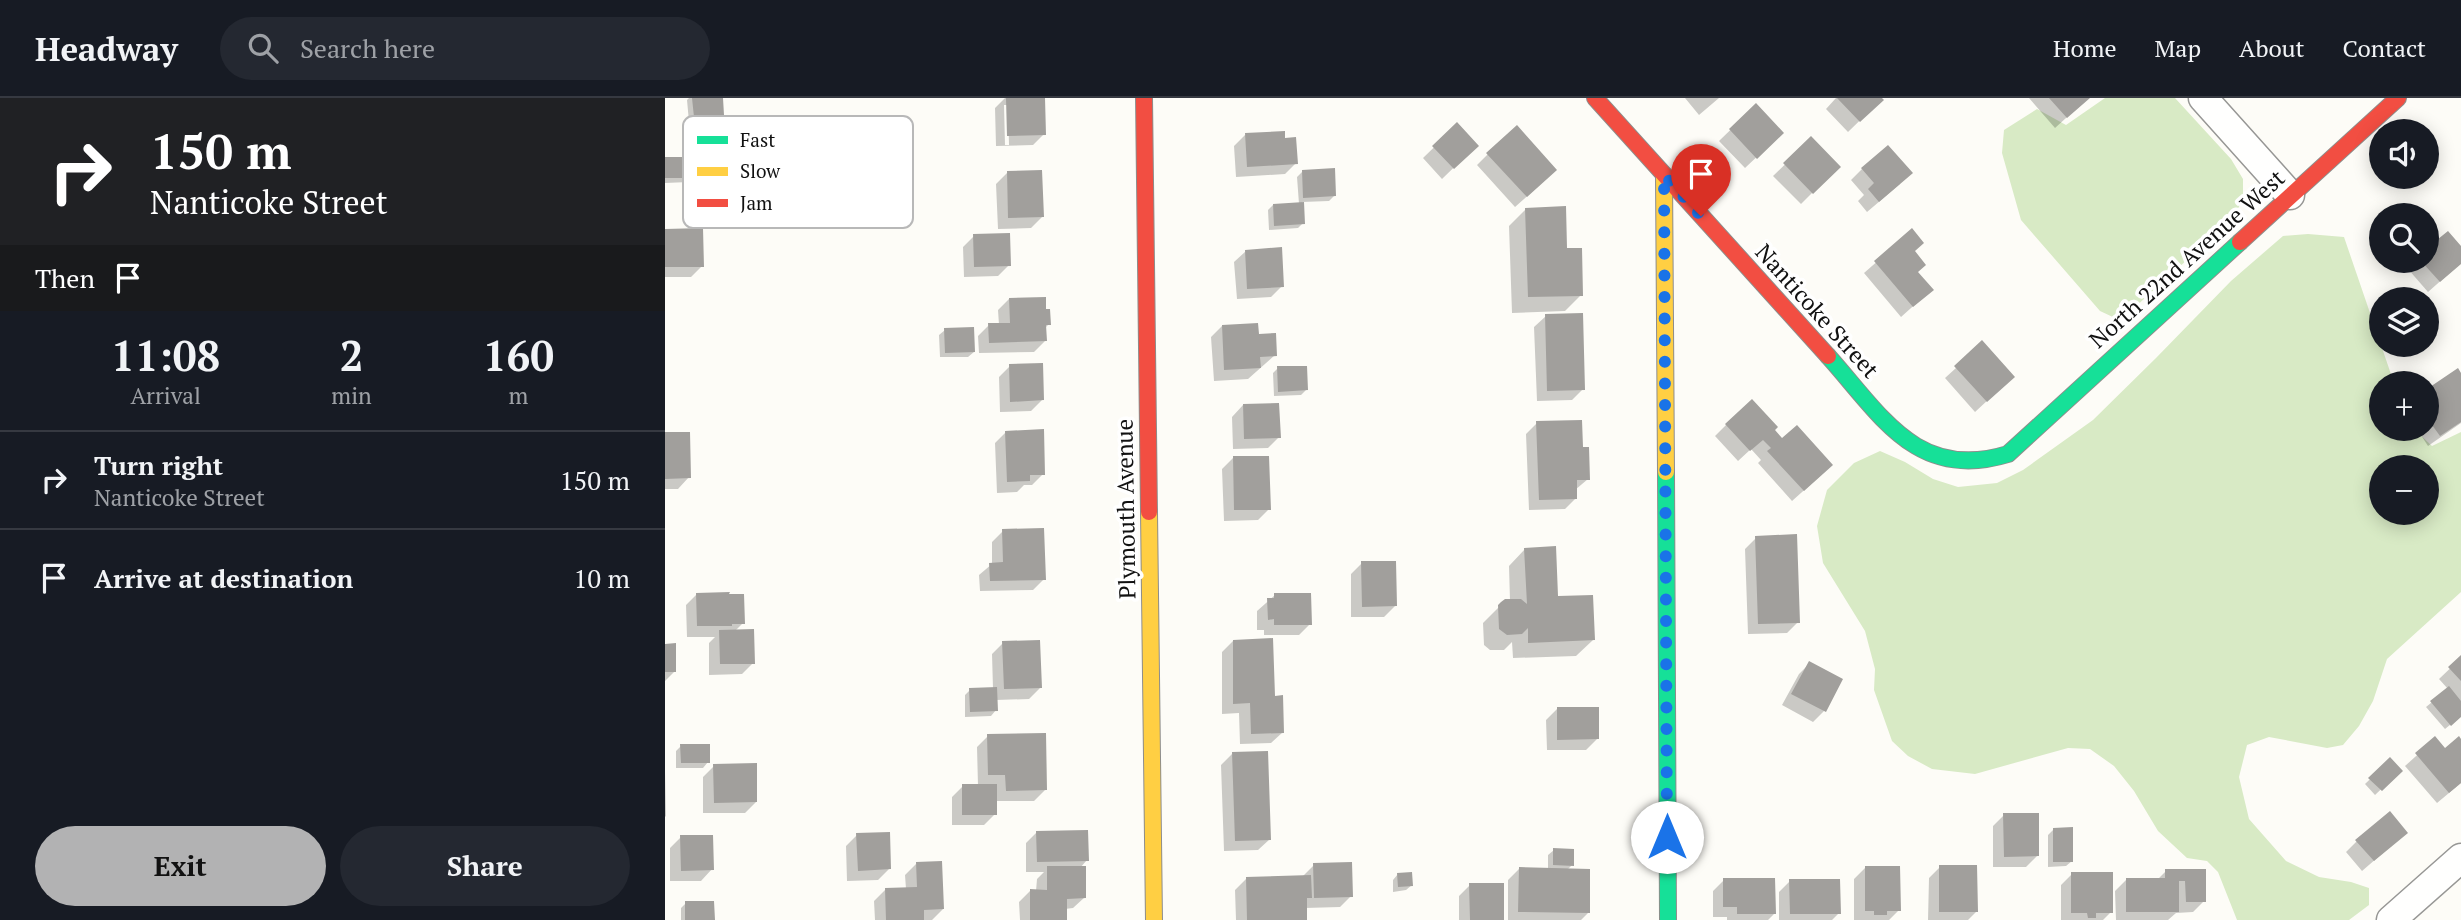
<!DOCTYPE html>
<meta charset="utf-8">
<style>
:root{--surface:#171b24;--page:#242831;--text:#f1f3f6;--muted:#9ea1a6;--line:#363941;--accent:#b2b2b3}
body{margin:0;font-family:"PT Serif",serif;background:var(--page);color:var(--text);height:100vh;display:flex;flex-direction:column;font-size:26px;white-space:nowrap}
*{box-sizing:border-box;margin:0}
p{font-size:23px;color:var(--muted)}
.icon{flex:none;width:38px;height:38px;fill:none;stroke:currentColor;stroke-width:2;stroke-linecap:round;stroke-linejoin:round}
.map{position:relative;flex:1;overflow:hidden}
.drawer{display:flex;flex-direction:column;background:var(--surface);width:665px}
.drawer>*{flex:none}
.banner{background:#202124;color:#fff;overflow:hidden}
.controls{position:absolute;left:1704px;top:21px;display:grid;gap:14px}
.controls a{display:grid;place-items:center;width:70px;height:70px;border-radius:50%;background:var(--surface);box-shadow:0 4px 18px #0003;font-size:35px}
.pin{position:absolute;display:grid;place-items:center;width:60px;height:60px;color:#fff;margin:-72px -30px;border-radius:50% 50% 50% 0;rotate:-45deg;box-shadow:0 0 7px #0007}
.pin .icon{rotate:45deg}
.me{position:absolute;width:77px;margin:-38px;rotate:0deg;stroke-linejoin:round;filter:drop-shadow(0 0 5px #0008)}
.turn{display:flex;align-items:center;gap:24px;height:147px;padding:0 35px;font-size:32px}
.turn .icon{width:91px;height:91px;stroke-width:2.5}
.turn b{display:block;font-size:49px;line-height:60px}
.then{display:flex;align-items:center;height:66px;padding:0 35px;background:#0003;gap:14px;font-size:26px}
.eta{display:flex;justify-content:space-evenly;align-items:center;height:119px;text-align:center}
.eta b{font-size:42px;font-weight:600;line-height:49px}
.action{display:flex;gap:14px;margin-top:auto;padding:14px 35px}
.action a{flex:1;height:80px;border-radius:42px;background:var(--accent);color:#111;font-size:28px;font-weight:600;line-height:80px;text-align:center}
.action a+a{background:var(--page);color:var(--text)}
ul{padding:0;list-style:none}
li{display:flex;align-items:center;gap:21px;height:98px;padding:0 35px;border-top:2px solid var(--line)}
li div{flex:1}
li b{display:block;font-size:26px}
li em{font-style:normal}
header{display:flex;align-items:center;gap:42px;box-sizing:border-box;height:98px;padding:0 35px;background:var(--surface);border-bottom:2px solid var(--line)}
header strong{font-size:33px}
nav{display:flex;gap:38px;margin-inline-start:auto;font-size:24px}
.search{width:490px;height:63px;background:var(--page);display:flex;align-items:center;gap:18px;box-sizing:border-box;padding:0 24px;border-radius:38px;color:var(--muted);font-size:26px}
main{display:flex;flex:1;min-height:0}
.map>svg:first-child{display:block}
.forest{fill:#d8eac5;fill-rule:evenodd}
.shadow{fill:#0003;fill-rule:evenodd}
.building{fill:#a19f9c}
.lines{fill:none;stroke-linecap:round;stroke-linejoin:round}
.street-casing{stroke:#979795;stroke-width:31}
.fast-casing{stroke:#8e8d8b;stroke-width:18}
.slow-casing{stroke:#8e8d8b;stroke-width:18}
.jam-casing{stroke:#8e8d8b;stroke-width:18}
.street{stroke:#fffffe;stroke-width:28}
.fast{stroke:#16e098;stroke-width:16}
.slow{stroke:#ffcf43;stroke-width:16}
.jam{stroke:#f24e42;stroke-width:16}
.route{stroke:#1a73e8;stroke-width:12;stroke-dasharray:0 21.6}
.labels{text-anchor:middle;stroke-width:7;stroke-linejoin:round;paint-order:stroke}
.street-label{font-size:23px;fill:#111;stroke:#fff}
.key{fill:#fff;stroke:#b8b8b8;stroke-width:2}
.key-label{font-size:19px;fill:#111}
</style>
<header>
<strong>Headway</strong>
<div class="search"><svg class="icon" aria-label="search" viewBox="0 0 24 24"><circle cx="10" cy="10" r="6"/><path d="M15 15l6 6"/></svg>Search here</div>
<nav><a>Home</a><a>Map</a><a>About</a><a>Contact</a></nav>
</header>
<main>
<section class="drawer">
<div class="banner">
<div class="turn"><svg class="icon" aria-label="right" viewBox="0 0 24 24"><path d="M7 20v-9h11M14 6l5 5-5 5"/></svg><div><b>150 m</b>Nanticoke Street</div></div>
<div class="then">Then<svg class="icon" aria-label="arrive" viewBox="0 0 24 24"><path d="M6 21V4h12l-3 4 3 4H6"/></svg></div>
</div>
<div class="eta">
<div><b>11:08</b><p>Arrival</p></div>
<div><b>2</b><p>min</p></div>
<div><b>160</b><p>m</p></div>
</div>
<ul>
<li><svg class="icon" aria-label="right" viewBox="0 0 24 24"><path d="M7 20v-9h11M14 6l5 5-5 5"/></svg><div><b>Turn right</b><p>Nanticoke Street</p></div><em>150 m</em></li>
<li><svg class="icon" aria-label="arrive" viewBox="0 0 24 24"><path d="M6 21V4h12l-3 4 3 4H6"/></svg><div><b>Arrive at destination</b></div><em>10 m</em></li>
</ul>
<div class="action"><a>Exit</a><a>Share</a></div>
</section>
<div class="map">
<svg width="1796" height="822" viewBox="0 0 1796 822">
<rect width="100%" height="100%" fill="#fdfcf7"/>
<path class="forest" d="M1440 0H1510L1566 61 1578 81V102L1566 122 1469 210 1450 220 1435 213 1356 122 1337 55 1339 32 1372 11 1401 27Z
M1643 136 1679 139 1729 285H1717V331H1749L1767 348 1796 334V494L1722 561 1708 603 1694 628 1678 647 1662 650 1604 639 1582 647 1574 679 1584 721 1621 763 1654 779 1686 784 1704 790V807L1684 822H1572L1553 774 1542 763 1522 760 1493 733 1469 693 1449 668 1425 651 1403 650 1310 676 1267 671 1243 658 1227 643 1209 592 1210 571 1200 533 1158 465 1152 428 1162 392 1189 365 1215 353 1240 364 1268 381 1293 389 1332 385 1358 372 1428 322 1491 260 1566 183 1618 138ZM1717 369H1762V415H1717Z"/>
<path class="shadow" d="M24 0H56L58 16 52 21 24 24 22 2Z
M340 0H378L379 36 368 47 331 48 330 10ZM339 7H343L344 47H340Z
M1020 0H1054L1034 17Z
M1171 0H1215L1216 2 1183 34 1161 11Z
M1364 0H1423L1390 30Z
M1091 7 1117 35 1080 70 1054 43Z
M792 27 811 48 777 81 758 60Z
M580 37 619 41 631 65 620 76 571 79 569 48Z
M1146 41 1173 69 1136 106 1108 78Z
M823 56 879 83 850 109 812 67Z
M0 61 29 79 24 84 0 85Z
M1197 71 1235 86 1202 114 1193 103 1199 97 1186 82Z
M638 73 669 98 664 103 637 104 638 125 633 130 604 132 603 112 608 107 634 106 632 79Z
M342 75 377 119 366 130 333 131 331 86Z
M861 111 900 152 916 197 900 213 847 215 844 128Z
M0 132 37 168 26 179H0Z
M1247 133 1255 202 1236 219 1199 175Z
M309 138 344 167 333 178 299 179 298 149Z
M1796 151V165L1763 194 1743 171 1751 163H1762Z
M581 153 617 188 606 199 572 201 569 164Z
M344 201 379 213 384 226 380 230V243L369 254 314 255 313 238 324 227H334L333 212Z
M881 218 918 291 907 302 872 303 869 229Z
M557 228 592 238 610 257 583 281 549 283 546 239Z
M280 232 309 254 303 259H275L274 237Z
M345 268 377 302 366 313 335 314 334 279Z
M613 270 641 292 636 297 609 298 608 275Z
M1291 270 1337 289 1310 314 1280 280Z
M1796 278V325L1763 348 1752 331H1762V293Z
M578 307 614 339 603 350 568 351 567 319Z
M872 325 916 351 923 381 910 392 911 400 900 411 864 412 861 336Z
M1061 327 1107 332 1155 378 1127 403 1093 365 1096 362 1086 351 1073 363 1050 338Z
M341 334 378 376 367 387H359L352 394 332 395 330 345Z
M0 336 24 379 13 391H0Z
M568 360 604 411 593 422 559 423 557 371Z
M338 433 379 481 368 492 315 493 314 477 327 466V444Z
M1091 440 1133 524 1122 535 1083 536 1080 451Z
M860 451 891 500 928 542 911 558 848 560 847 544 839 552H825L819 547 818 525 840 503H845L844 468Z
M697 465 730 508 719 519H686V476Z
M32 496 78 525 70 533 88 565 77 576 44 577V545L50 539H22L21 507Z
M610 497 645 526 634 537H599V532H592V513Z
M568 543 609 600 618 634 606 645 575 646 574 615 557 616V554Z
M338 545 375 590 364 601 331 602V612L326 618 300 619V597L305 592 328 591 327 556Z
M0 547 10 573 0 583Z
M1796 560V618L1780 631 1761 609 1783 591 1774 581Z
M1145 565 1159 613 1148 624 1117 607 1134 576Z
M892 611 932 641 921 652H882L881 622Z
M323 638 380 692 369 703H330V716L319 727H287V699L298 688H313L312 649Z
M1770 641 1779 652 1796 643V685L1772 705 1740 668Z
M16 648 43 664 38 670H11V653Z
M567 656 605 741 593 752 559 753 556 667Z
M1725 662 1735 673 1710 697 1700 686Z
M49 668 91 704 80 715H38V679Z
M0 673 1 718 0 719Z
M1339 717 1372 758 1361 769H1328V728Z
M1389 731 1407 763 1401 768 1383 769V737Z
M372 734 422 762 415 770 420 799 408 810 400 811V822H355L354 804 365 793H371L372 781 379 774H361V745Z
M1741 735 1697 773 1681 754 1692 743Z
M192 737 224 771 213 782 182 783 181 748Z
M16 739 47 771 36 783H5V750Z
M889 752 907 767 902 772 923 815 916 822H843V782L854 771 883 772V757Z
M251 766 278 811 267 822H210L209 803 220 792 241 791 240 777Z
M649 767 686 798 675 809 640 810 641 822H571L570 792 581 781 638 778Z
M1275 769 1311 814 1303 822H1263L1264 780Z
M1200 770 1234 812 1224 822H1189V781Z
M1501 773H1539V803L1528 814 1511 815 1503 822H1451L1450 793 1461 782H1492Z
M733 776 747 787 741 792 728 794V782Z
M1407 776 1446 814 1438 822H1396V787Z
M1059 782 1109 816 1103 822H1062V819H1048V793Z
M1125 783 1174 815 1167 822H1114V794Z
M805 787 838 822H794V798Z
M21 805 48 822H16V810Z"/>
<path class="building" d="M27 0H58L59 17 29 19Z
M341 0H380L381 37 342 38Z
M1172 0H1217L1219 2 1195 24Z
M1384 0H1425L1402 20Z
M1091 5 1119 35 1092 61 1064 31Z
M792 24 814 48 789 71 767 48Z
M852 27 892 72 862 99 821 55Z
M620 33V40L631 39 633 66 582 69 580 35Z
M1146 38 1176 69 1148 96 1118 65Z
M1223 47 1248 75 1214 104 1203 91 1209 85 1196 70Z
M0 59H31V80H0Z
M670 70 671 98 638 100 637 72Z
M377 72 379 119 343 120 342 73Z
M639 104 640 126 609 128 608 106Z
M901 108 902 150H917L918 198 863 199 860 110Z
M38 130 39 169H0V131Z
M1247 130 1259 145 1250 153 1261 167 1253 174 1269 192 1248 209 1209 163Z
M1783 133 1796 148V166L1775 184 1756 163H1762V150Z
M345 135 346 168 309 169 308 136Z
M617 149 619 189 582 191 580 152Z
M381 199V211H385L386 227H381L382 243 324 245 323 225H345L344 200Z
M918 215 920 292 882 293 880 216Z
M593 225 594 236 611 235 612 258 595 259 596 270 559 272 557 227Z
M309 229 310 254 280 255 279 230Z
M1317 242 1350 279 1322 304 1289 268Z
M378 265 379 302 345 304 344 266Z
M612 268H642L643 292 613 294Z
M1793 270 1796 275V324L1775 338 1762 320V291Z
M1087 301 1113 329 1110 332 1117 340 1132 327 1168 367 1139 393 1102 353 1106 350 1098 342 1085 353 1060 326Z
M614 305 616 340 579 341 578 306Z
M917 322 918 349H924L925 382H912V401L874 402 871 323Z
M379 331 380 377H365V383L342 384 340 333Z
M0 334H25L26 380 0 381Z
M568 358H604L606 412H569Z
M379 430 381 482 325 483 324 465 338 464 337 431Z
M1132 436 1135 525 1093 526 1090 438Z
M891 448 893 498 928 497 930 542 863 545V530L857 536 842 537 834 531 833 507 836 504 840 501H856L862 506 859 450Z
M696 463H731L732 508 697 509Z
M65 494 64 496H79L80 526H67V528H32L31 495Z
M609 495H646L647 527H609V521L603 522 602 500H609Z
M89 531 90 566H55L54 532Z
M608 540 610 598 618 597 619 635 586 636 585 605 568 606V542Z
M375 542 377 590 339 591 337 543Z
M11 545V574H0V546Z
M1796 557V583L1783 569Z
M1144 563 1178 581 1161 614 1126 596Z
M1784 588 1796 603V619L1786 628 1765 603Z
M332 589 333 613 305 614 304 590Z
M892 609H934V641L892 642Z
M381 635 382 692 341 693 340 677H323L322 636Z
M1770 638 1780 650 1794 638 1796 641V685L1784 695 1750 655Z
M15 646H45V665H16Z
M603 653 606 742 570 743 567 654Z
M1725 659 1738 673 1717 693 1703 680Z
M92 665V704L49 705 48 666Z
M297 686H332V717H297Z
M1725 713 1743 735 1709 763 1690 742Z
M1338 715H1374V758L1339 759Z
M1408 729V764H1388V730Z
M423 732 424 763 372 764 371 733Z
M225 734 226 771 193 773 191 735Z
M15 737H48L49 772 16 773Z
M888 750 909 751V768L888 767Z
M277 763 279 811 259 812V822H221L220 790 252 789 251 764Z
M687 764 688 799 649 800 648 765Z
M1274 767H1312L1313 814H1274Z
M382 768H421V800L402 801V822H365V791L382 792Z
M1200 768H1235L1236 813H1222V817H1209V813H1200Z
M854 769 925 771V815L853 814Z
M1500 771H1541V804H1521L1520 783H1514V814H1461V780H1500Z
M747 774 748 788 733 789 732 775Z
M1406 774H1448V815H1431V820H1423L1422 815H1406Z
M646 777 647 800H642V822H582L581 779Z
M1058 780H1110L1111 816H1072V809H1058Z
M1124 781H1175L1176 816H1125Z
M804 785H839V822H805Z
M20 803H49L50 822H20Z"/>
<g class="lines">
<defs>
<path id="street" d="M1538 0 1625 97
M1726 822 1796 760"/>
<path id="fast" d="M1163 258C1216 317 1252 384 1343 356L1575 144
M1001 374 1003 822"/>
<path id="slow" d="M999 77 1001 374
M484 414 489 822"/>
<path id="jam" d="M479 0 484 414
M930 0 1163 258
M1575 144 1733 0"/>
</defs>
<use href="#street" class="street-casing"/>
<use href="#fast" class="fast-casing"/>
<use href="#slow" class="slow-casing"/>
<use href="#jam" class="jam-casing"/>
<use href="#street" class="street"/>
<use href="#fast" class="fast"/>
<use href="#slow" class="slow"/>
<use href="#jam" class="jam"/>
</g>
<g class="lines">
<path class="route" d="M1002 739 999 77 1036 118"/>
</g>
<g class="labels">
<g class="street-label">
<text transform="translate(1522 161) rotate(-42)" y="8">North 22nd Avenue West</text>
<text transform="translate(1152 213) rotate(48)" y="8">Nanticoke Street</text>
<text transform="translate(461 411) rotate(-91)" y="8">Plymouth Avenue</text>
</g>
</g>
<rect x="18" y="18" width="230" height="112" rx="10" class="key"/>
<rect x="32" y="38" width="31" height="8" fill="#16e098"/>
<rect x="32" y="69" width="31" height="9" fill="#ffcf43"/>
<rect x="32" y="101" width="31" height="8" fill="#f24e42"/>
<g class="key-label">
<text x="75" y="49">Fast</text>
<text x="75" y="80">Slow</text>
<text x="75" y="112">Jam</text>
</g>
</svg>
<div class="controls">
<a><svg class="icon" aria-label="sound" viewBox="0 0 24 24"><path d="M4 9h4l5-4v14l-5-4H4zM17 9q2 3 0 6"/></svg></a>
<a><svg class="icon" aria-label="search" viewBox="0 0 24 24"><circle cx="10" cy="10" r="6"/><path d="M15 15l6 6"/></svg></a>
<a><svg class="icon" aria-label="layers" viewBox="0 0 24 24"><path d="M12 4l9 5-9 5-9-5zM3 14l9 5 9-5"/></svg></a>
<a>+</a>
<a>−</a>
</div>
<div class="pin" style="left:1036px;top:118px;background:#d93025"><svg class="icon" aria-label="arrive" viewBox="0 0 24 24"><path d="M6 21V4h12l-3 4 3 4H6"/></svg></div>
<svg class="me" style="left:1002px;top:739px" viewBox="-20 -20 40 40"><circle r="19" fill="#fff"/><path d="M0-13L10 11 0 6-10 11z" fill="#1a73e8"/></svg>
</div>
</main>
